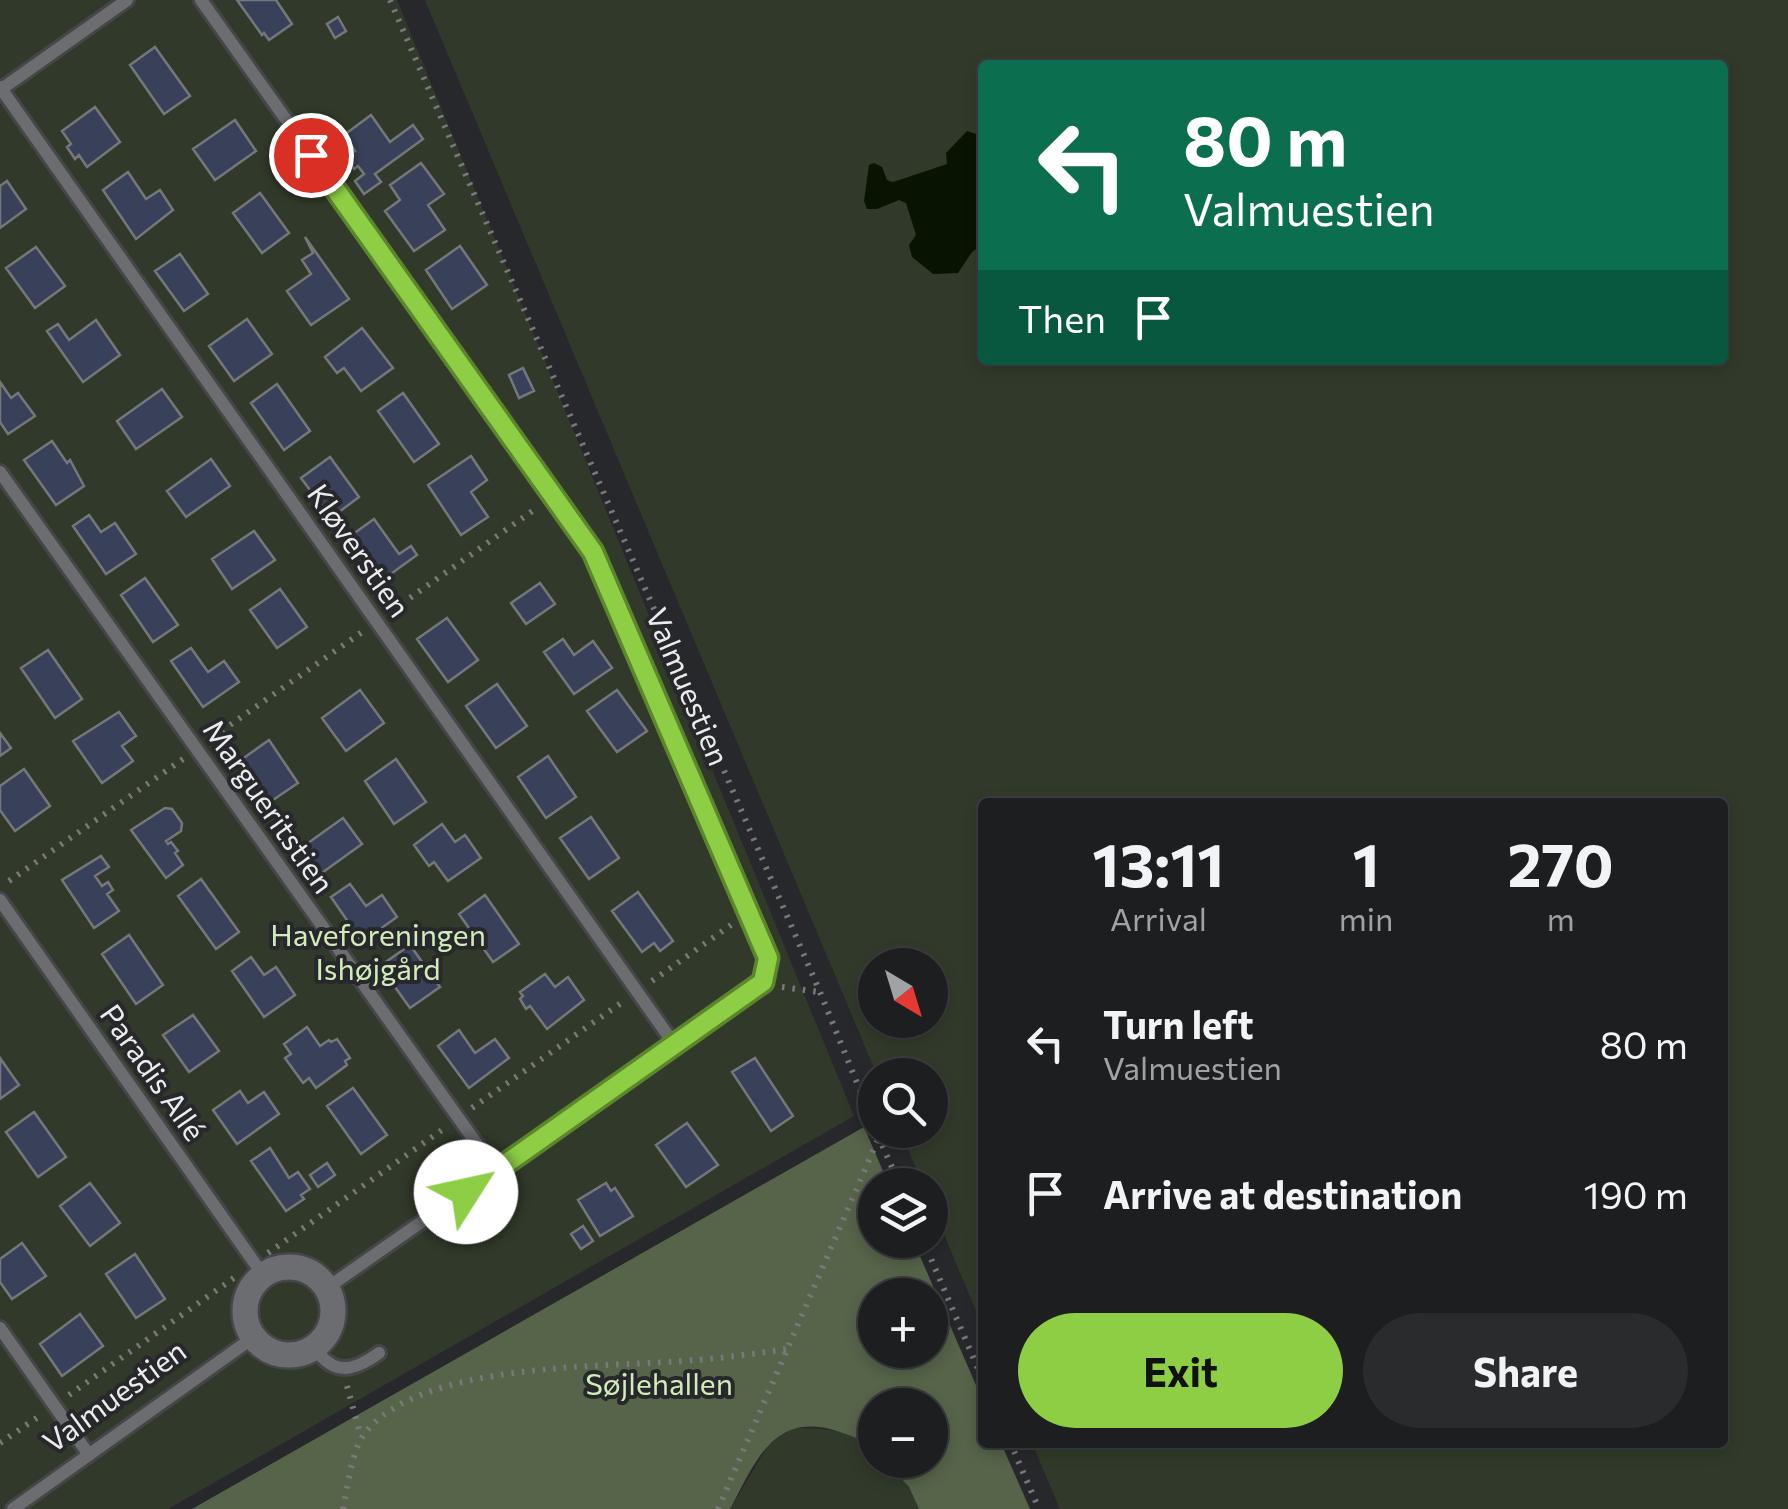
<!DOCTYPE html>
<meta charset="utf-8">
<style>
:root{--surface:#1d1e20;--page:#2a2b2d;--text:#f1f3f6;--muted:#a0a2a5;--line:#3b3c3e;--accent:#8dce44}
body{margin:0;font-family:Commissioner,sans-serif;background:var(--page);color:var(--text);height:100vh;display:flex;flex-direction:column;font-size:38px;white-space:nowrap}
*{box-sizing:border-box;margin:0}
p{font-size:32px;color:var(--muted)}
.icon{flex:none;width:55px;height:55px;fill:none;stroke:currentColor;stroke-width:2;stroke-linecap:round;stroke-linejoin:round}
.map{position:relative;flex:1;overflow:hidden}
.panel{position:absolute;left:978px;top:798px;width:750px;height:650px;display:flex;flex-direction:column;background:var(--surface);border-radius:10px;box-shadow:0 5px 15px #0003,0 0 0 2px var(--line)}
.panel>*{flex:none}
.hud{position:absolute;left:978px;top:60px;width:750px;height:305px;border-radius:10px;box-shadow:0 5px 15px #0003,0 0 0 2px var(--line);background:#0b6e4f;color:#fff;overflow:hidden}
.needle{width:65px;rotate:142deg}
.controls{position:absolute;left:858px;top:948px;display:grid;gap:20px}
.controls a{display:grid;place-items:center;width:90px;height:90px;border-radius:50%;background:var(--surface);box-shadow:0 5px 15px #0003,0 0 0 2px var(--line);font-size:50px}
.pin{position:absolute;display:grid;place-items:center;width:85px;height:85px;color:#fff;margin:-42px;border:5px solid #fff;border-radius:50%;box-shadow:0 2px 10px #0007}
.me{position:absolute;width:110px;margin:-55px;rotate:55deg;stroke-linejoin:round;filter:drop-shadow(0 0 8px #0008)}
.turn{display:flex;align-items:center;gap:35px;height:210px;padding:0 40px;font-size:45px}
.turn .icon{width:130px;height:130px;stroke-width:2.5}
.turn b{display:block;font-size:70px;line-height:85px}
.then{display:flex;align-items:center;height:95px;padding:0 40px;background:#0003;gap:20px;font-size:38px}
.eta{display:flex;justify-content:space-evenly;align-items:center;height:170px;text-align:center}
.eta b{font-size:60px;font-weight:700;line-height:70px}
.action{display:flex;gap:20px;margin-top:auto;padding:20px 40px}
.action a{flex:1;height:115px;border-radius:60px;background:var(--accent);color:#111;font-size:40px;font-weight:700;line-height:115px;text-align:center}
.action a+a{background:var(--page);color:var(--text)}
ul{padding:0;list-style:none}
li{display:flex;align-items:center;gap:30px;height:150px;padding:0 40px}
li div{flex:1}
li b{display:block;font-size:38px}
li em{font-style:normal}
.map>svg:first-child{display:block}
.green{fill:#313a2a;fill-rule:evenodd}
.forest{fill:#56644a;fill-rule:evenodd}
.water{fill:#081301}
.building{fill:#394059;stroke:#75777a;stroke-width:2.5}
.lines{fill:none;stroke-linecap:round;stroke-linejoin:round}
.lane-casing{stroke:#454648;stroke-width:18}
.street-casing{stroke:#454648;stroke-width:30}
.path{stroke:#78797b;stroke-width:6;stroke-dasharray:2.5 8;stroke-linecap:butt}
.lane{stroke:#6c6d71;stroke-width:12}
.street{stroke:#6c6d71;stroke-width:25}
.route-casing{stroke:#5c862c;stroke-width:25}
.route{stroke:#8dce44;stroke-width:18}
.labels{text-anchor:middle;stroke-width:8;stroke-linejoin:round;paint-order:stroke}
.street-label{font-size:30px;fill:#ebecee;stroke:#27282b}
.park-label{font-size:30px;fill:#d0ecb9;stroke:#27282b}
</style>
<div class="map">
<svg width="1788" height="1509" viewBox="0 0 1788 1509">
<rect width="100%" height="100%" fill="#27282b"/>
<path class="green" d="M0 0H397L854 1116 168 1509H0Z
M425 0H1788V1509H1060L1032 1443 1722 1442V802H982V1325L930 1201V1185H923L900 1130H930V1075H877ZM982 65H1722V360H982ZM875 965H930V1020H875Z
M793 1428C820 1428 855 1429 875 1450V1460H884L909 1487 919 1509H730L771 1440Z"/>
<path class="forest" d="M864 1127 889 1185H875V1240H913L982 1399V1442L1001 1443 1030 1509H919L909 1487 884 1460H930V1405H875V1450C866 1440 853 1437 840 1432 774 1409 756 1461 730 1509H192ZM875 1295H930V1350H875Z"/>
<path class="water" d="M967 131 982 136V245L972 252 958 273 933 274 912 257 909 245 916 235 906 203 899 200 877 209H867L864 201 869 165 874 163 882 167 887 180 893 182 947 164 946 153Z"/>
<path class="building" d="M237 0H276L292 24 269 40 264 33 262 35Z
M338 17 346 31 335 38 327 24Z
M155 47 190 96 164 114 130 65Z
M95 107 120 142 87 167 79 155 75 159 67 147 71 144 62 131Z
M371 115 390 142 413 125 423 139 375 174 381 182 364 194 355 181 364 174 358 166 354 169 346 158 355 151 344 135Z
M235 120 256 151 215 180 193 149Z
M421 163 444 194 428 205 445 230 414 251 385 211 400 200 390 185Z
M128 172 146 199 160 190 173 210 136 239 103 190Z
M7 181 26 209 0 228V186Z
M260 193 289 233 262 253 233 213Z
M305 237 349 299 311 325 287 291 311 274 302 260 313 253Z
M460 246 487 285 452 309 426 270Z
M36 247 65 286 35 308 6 268Z
M180 254 208 294 184 311 155 271Z
M247 319 272 354 234 381 209 346Z
M96 320 120 355 83 382 47 331 58 324 69 340Z
M362 328 393 368 361 391 344 368 337 373 325 357Z
M523 368 534 391 519 398 509 375Z
M0 382 11 398 18 393 35 416 8 434 0 422Z
M277 384 310 431 284 450 251 403Z
M162 389 182 417 136 449 117 421Z
M403 393 439 444 414 462 378 411Z
M52 441 67 463 70 460 84 486 56 505 24 460Z
M471 456 487 480 471 492 488 517 461 535 428 485Z
M330 457 359 497 331 518 301 478Z
M211 459 230 486 186 517 167 491Z
M89 515 101 532 115 523 136 554 106 574 73 526Z
M374 519 399 554 411 546 417 555 381 581 349 537Z
M254 531 275 560 232 589 212 559Z
M145 578 178 625 153 642 121 595Z
M540 583 555 604 526 624 511 603Z
M280 589 307 627 277 648 250 610Z
M447 618 478 660 448 682 417 639Z
M563 639 574 655 593 641 612 668 574 694 544 652Z
M191 648 208 672 224 661 239 682 203 707 171 661Z
M48 650 82 699 55 718 21 668Z
M497 684 527 726 496 748 466 706Z
M360 690 384 723 346 751 322 718Z
M617 690 647 731 617 752 587 711Z
M119 712 136 736 122 746 133 761 102 783 73 741Z
M0 733 11 748 0 756Z
M269 740 298 783 267 804 238 762Z
M548 756 576 797 546 818 518 777Z
M396 759 426 802 394 824 365 781Z
M24 769 50 806 15 831 0 810V786Z
M165 808 172 809 182 823 181 831 166 841 168 844 171 842 178 851 175 853 183 865 166 878 131 830Z
M591 817 619 858 589 879 560 838Z
M343 818 362 844 319 875 301 848Z
M442 824 455 842 465 835 481 858 448 881 434 862 429 866 414 845Z
M101 856 109 867 95 876 102 886 108 882 113 890 107 894 119 911 94 928 62 880Z
M201 879 239 932 216 949 178 896Z
M350 884 366 906 382 895 397 917 362 942 331 897Z
M638 892 673 941 660 951 654 943 642 952 612 911Z
M485 895 519 944 493 962 459 914Z
M129 935 163 985 136 1004 102 954Z
M410 945 440 987 410 1008 380 966Z
M251 957 264 975 276 967 295 995 264 1017 232 971Z
M545 974 555 987 568 977 584 1000 547 1029 530 1006 526 1009 520 999 523 996 520 992Z
M193 1015 219 1051 189 1072 163 1035Z
M307 1027 320 1046 329 1040 331 1042 337 1039 350 1058 345 1061 347 1065 316 1088 309 1078 303 1083 285 1058 291 1054 284 1044Z
M459 1030 475 1053 495 1039 509 1058 469 1088 438 1046Z
M0 1058 19 1085 0 1099Z
M755 1058 793 1116 771 1131 732 1072Z
M353 1088 387 1135 361 1154 327 1106Z
M240 1091 248 1103 264 1092 279 1114 237 1144 213 1110Z
M34 1112 66 1157 38 1177 6 1132Z
M687 1123 718 1165 686 1187 656 1145Z
M270 1148 289 1178 298 1172 310 1189 301 1195 304 1199 286 1211 251 1161Z
M327 1163 335 1175 318 1187 310 1175Z
M90 1183 120 1223 90 1246 60 1206Z
M606 1183 611 1191 615 1188 633 1216 600 1236 578 1200Z
M583 1226 593 1241 581 1249 571 1234Z
M22 1243 46 1276 12 1299 0 1282V1259Z
M135 1254 165 1299 136 1318 106 1274Z
M80 1314 103 1346 62 1376 40 1344Z"/>
<g class="lines">
<defs>
<path id="lane" d="M201 0 593 551 768 958 763 983 327 1288
M0 87 674 1044
M0 90 127 0
M0 472 496 1171
M0 900 263 1275
M0 1328 89 1455
M314 1347C334 1377 354 1371 379 1353
M13 1509 254 1337"/>
<path id="street" d="M245 1311a44 44 0 1 1 88 0a44 44 0 1 1-88 0Z"/>
</defs>
<use href="#lane" class="lane-casing"/>
<use href="#street" class="street-casing"/>
<path class="path" d="M390 0 820 992 875 1127
M393 610 538 507
M213 737 362 632
M9 881 183 759
M652 981 731 925
M782 987 819 992
M472 1108 621 1003
M878 1136 900 1185
M923 1240 982 1378
M268 1253 442 1130
M347 1386 361 1437
M69 1395 238 1275
M1010 1442 1039 1509
M0 1443 38 1417
M343 1509C347 1490 352 1451 363 1436 415 1360 611 1368 696 1360 727 1358 757 1353 787 1349
M718 1509 879 1137"/>
<use href="#lane" class="lane"/>
<use href="#street" class="street"/>
</g>
<g class="lines">
<defs>
<path id="route" d="M311 155 593 552 768 958 763 982 466 1192"/>
</defs>
<use href="#route" class="route-casing"/>
<use href="#route" class="route"/>
</g>
<g class="labels">
<g class="street-label">
<text transform="translate(358 551) rotate(55)" y="10">Kløverstien</text>
<text transform="translate(687 687) rotate(67)" y="10">Valmuestien</text>
<text transform="translate(268 807) rotate(55)" y="10">Margueritstien</text>
<text transform="translate(152 1073) rotate(55)" y="10">Paradis Allé</text>
<text transform="translate(115 1397) rotate(-36)" y="10">Valmuestien</text>
</g>
<g class="park-label">
<text x="378" y="946">Haveforeningen<tspan x="378" dy="34">Ishøjgård</tspan></text>
<text x="659" y="1395">Søjlehallen</text>
</g>
</g>
</svg>
<div class="controls">
<a><svg class="needle" viewBox="-14 -14 28 28"><path d="M0-13l5 13h-10z" fill="#e53935"/><path d="M0 13l5-13h-10z" fill="#a0a2a5"/></svg></a>
<a><svg class="icon" aria-label="search" viewBox="0 0 24 24"><circle cx="10" cy="10" r="6"/><path d="M15 15l6 6"/></svg></a>
<a><svg class="icon" aria-label="layers" viewBox="0 0 24 24"><path d="M12 4l9 5-9 5-9-5zM3 14l9 5 9-5"/></svg></a>
<a>+</a>
<a>−</a>
</div>
<div class="pin" style="left:311px;top:155px;background:#d93025"><svg class="icon" aria-label="arrive" viewBox="0 0 24 24"><path d="M6 21V4h12l-3 4 3 4H6"/></svg></div>
<svg class="me" style="left:466px;top:1192px" viewBox="-20 -20 40 40"><circle r="19" fill="#fff"/><path d="M0-13L10 11 0 6-10 11z" fill="#8dce44"/></svg>
<div class="hud">
<div class="turn"><svg class="icon" aria-label="left" viewBox="0 0 24 24"><path d="M17 20v-9H6M10 6l-5 5 5 5"/></svg><div><b>80 m</b>Valmuestien</div></div>
<div class="then">Then<svg class="icon" aria-label="arrive" viewBox="0 0 24 24"><path d="M6 21V4h12l-3 4 3 4H6"/></svg></div>
</div>
<section class="panel">
<div class="eta">
<div><b>13:11</b><p>Arrival</p></div>
<div><b>1</b><p>min</p></div>
<div><b>270</b><p>m</p></div>
</div>
<ul>
<li><svg class="icon" aria-label="left" viewBox="0 0 24 24"><path d="M17 20v-9H6M10 6l-5 5 5 5"/></svg><div><b>Turn left</b><p>Valmuestien</p></div><em>80 m</em></li>
<li><svg class="icon" aria-label="arrive" viewBox="0 0 24 24"><path d="M6 21V4h12l-3 4 3 4H6"/></svg><div><b>Arrive at destination</b></div><em>190 m</em></li>
</ul>
<div class="action"><a>Exit</a><a>Share</a></div>
</section>
</div>
